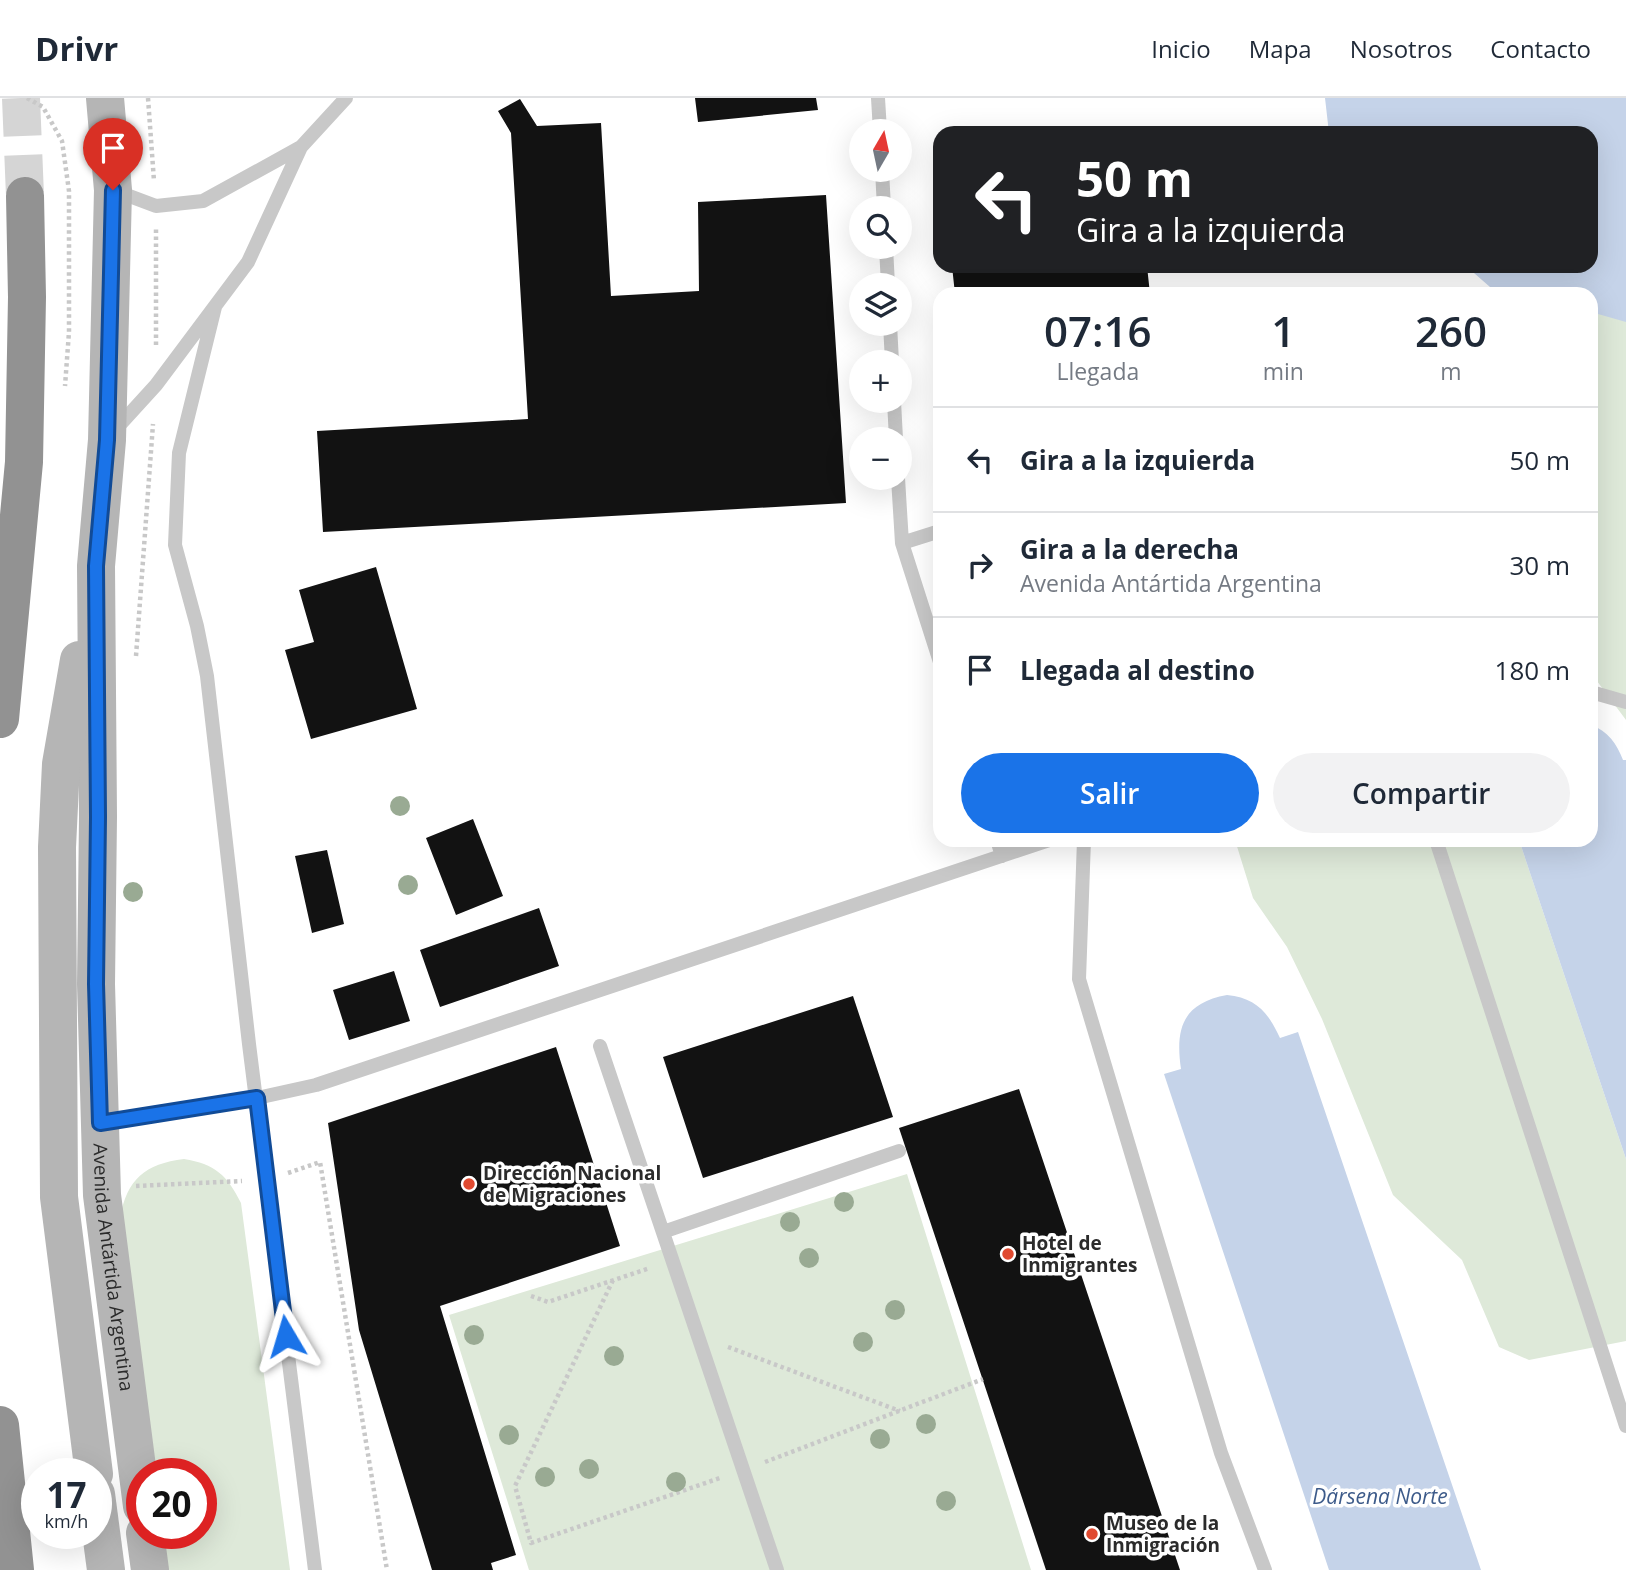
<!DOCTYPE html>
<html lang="es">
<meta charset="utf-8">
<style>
:root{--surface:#fff;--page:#f2f2f3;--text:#1f2937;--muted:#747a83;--line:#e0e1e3;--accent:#1a73e8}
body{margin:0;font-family:"Open Sans",sans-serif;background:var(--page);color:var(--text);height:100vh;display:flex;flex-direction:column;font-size:26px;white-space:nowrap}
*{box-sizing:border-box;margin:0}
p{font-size:23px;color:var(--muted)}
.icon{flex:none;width:38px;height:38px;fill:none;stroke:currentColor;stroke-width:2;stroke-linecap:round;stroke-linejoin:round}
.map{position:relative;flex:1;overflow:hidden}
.drawer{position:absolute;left:933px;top:189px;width:665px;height:560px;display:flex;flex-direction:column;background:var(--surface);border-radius:21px;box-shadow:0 7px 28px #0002}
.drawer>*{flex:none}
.top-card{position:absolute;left:933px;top:28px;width:665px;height:147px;border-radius:21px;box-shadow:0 7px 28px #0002;background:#202124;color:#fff;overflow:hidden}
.needle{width:46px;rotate:9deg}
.tools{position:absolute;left:849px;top:21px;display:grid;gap:14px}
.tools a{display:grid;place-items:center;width:63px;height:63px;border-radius:50%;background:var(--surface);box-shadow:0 7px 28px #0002;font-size:35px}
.speed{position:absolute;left:21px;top:1360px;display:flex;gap:14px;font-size:35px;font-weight:700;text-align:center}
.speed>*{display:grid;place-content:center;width:91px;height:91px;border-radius:50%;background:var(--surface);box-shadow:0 7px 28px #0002;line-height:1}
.speed small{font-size:18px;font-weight:400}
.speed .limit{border:10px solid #d22;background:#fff;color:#111}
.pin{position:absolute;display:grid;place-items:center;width:60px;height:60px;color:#fff;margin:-72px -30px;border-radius:50% 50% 50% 0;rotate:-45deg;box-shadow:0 0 7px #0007}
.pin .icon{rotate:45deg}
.me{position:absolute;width:77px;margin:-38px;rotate:353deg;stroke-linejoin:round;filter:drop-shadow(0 0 5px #0008)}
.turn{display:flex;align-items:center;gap:24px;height:147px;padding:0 28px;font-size:32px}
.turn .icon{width:91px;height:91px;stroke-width:2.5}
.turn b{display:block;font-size:49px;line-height:60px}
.eta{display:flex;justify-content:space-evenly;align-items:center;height:119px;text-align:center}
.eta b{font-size:42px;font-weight:600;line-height:49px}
.button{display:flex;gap:14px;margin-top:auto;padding:14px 28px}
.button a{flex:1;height:80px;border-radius:42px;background:var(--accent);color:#fff;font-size:28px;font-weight:600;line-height:80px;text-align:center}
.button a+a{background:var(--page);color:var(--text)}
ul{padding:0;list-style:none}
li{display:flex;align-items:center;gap:21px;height:105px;padding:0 28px;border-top:2px solid var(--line)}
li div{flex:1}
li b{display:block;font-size:26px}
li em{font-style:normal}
header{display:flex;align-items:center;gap:42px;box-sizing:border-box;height:98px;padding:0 35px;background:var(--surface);border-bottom:2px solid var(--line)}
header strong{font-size:33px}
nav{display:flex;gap:38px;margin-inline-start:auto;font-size:24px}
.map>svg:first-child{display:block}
.green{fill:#dee9d9}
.water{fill:#c5d3e9}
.building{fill:#121212}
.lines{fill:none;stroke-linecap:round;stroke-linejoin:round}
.motorway-tunnel{stroke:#d5d5d5;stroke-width:38;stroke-dasharray:38 19;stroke-linecap:butt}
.path{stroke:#c8c8c8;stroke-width:4.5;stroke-dasharray:3.5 3.5;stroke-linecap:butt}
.service{stroke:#c8c8c8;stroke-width:14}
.secondary{stroke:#b5b5b5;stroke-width:38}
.motorway{stroke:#929292;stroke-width:38}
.tree{fill:#99aa93}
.route-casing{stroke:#114b97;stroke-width:18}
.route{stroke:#1a73e8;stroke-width:12}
.poi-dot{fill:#e04a30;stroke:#fff;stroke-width:2.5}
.labels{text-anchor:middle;stroke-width:7;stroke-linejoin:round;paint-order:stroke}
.poi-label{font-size:19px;font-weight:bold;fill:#2b2b2b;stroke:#fff;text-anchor:start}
.street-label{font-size:19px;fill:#2b2b2b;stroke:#fff}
.water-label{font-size:21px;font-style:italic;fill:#3d5b8a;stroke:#fff}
</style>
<header>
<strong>Drivr</strong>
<nav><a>Inicio</a><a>Mapa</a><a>Nosotros</a><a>Contacto</a></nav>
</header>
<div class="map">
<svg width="1626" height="1472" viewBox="0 0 1626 1472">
<rect width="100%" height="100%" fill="#fff"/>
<path class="green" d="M1591 211 1626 219V622L1591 575Z
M1235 742H1519L1626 1061V1243L1529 1262 1499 1249 1462 1162 1393 1097 1322 921 1287 849 1253 800Z
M184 1061C215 1066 227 1077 241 1105L290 1472H166L161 1435H201V1376L153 1375 120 1120C127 1081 145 1066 184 1061Z
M907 1076 1031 1472H529L449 1217Z"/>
<path class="water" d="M1325 0H1626V224L1591 214V196H1498L1466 168H1591V35H1329Z
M1591 627C1608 633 1617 646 1623 662H1626V1061L1519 742H1591Z
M1227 897C1256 900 1268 914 1280 940L1298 934 1481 1472H1329L1164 976 1181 971C1175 930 1183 905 1227 897Z"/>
<path class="building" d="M695 0H816L818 12 698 24Z
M520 1 537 28 601 25 611 198 699 193 698 104 826 97 846 405 323 434 317 333 528 321 511 35 498 13Z
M952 168H1147L1150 196H955Z
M376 469 417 611 311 641 285 552 314 544 299 492Z
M473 721 503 798 456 817 426 740Z
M327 752 344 826 312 835 295 758Z
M539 810 559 868 440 909 420 852Z
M394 873 410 923 349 942 333 892Z
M853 898 893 1019 703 1080 663 959Z
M556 949 620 1148 440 1208 516 1457 491 1465 493 1472H432L359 1232 328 1025Z
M1019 991 1180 1472H1046L899 1030Z"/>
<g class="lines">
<path class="motorway-tunnel" d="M21 0 25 98"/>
<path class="path" d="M27 0 43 9 62 43 69 93V234L65 288
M148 0 154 83
M156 247V130
M136 558 153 326
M288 1075 320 1064 387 1472
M136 1088 242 1083
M613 1182 515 1388 531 1445 720 1380
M531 1198 548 1204 650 1170
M728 1249 900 1313
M765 1364 983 1281"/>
<path class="service" d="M878 0 880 33
M882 72 884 110
M116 93 156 108 203 103 301 49
M886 149 888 187
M215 209 179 355 175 447 197 528 207 578 249 946 315 1472
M890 226 892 264
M894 303 896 341
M115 332 156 287 248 164 301 49 346 0
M898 380 902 445 940 564
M902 445 940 433
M1591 594 1626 604
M997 742 1002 758
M1084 742 1079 881 1221 1355 1265 1472
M1436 742 1626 1328
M600 948 777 1472
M103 1024 257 1000 316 987 1049 742
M663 1134 899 1053"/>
<g class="secondary">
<path id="s1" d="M105 0 113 92 107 342 96 468 98 719 96 886 102 1097 142 1408"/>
<path d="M79 562 61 666 57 749 59 1099 94 1376"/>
<path d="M96 1396 106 1472"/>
<path d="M145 1435 150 1472"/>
</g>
<path class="motorway" d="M0 621 24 364 27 199 25 98
M0 1327 15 1472"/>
</g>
<g class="tree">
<circle cx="400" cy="708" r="10"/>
<circle cx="408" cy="787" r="10"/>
<circle cx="133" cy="794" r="10"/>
<circle cx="844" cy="1104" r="10"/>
<circle cx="790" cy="1124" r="10"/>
<circle cx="809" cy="1160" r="10"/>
<circle cx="895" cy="1212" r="10"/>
<circle cx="474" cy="1237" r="10"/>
<circle cx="863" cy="1244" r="10"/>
<circle cx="614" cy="1258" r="10"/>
<circle cx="926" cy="1326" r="10"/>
<circle cx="509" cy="1337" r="10"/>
<circle cx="880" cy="1341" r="10"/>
<circle cx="589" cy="1371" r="10"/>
<circle cx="545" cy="1379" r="10"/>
<circle cx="676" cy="1384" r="10"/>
<circle cx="946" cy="1403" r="10"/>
</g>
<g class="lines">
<defs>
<path id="route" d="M113 92 107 342 96 468 98 719 96 886 100 1025 257 1000 286 1238"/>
</defs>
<use href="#route" class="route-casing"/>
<use href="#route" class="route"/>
</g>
<g class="poi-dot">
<circle cx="469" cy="1086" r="7"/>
<circle cx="1008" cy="1156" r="7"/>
<circle cx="1092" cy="1436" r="7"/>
</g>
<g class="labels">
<g class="poi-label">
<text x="483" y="1082">Dirección Nacional<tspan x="483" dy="22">de Migraciones</tspan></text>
<text x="1022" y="1152">Hotel de<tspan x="1022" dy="22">Inmigrantes</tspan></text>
<text x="1106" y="1432">Museo de la<tspan x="1106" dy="22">Inmigración</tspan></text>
</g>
<g class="street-label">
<text dy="7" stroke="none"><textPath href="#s1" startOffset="1171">Avenida Antártida Argentina</textPath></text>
</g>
<g class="water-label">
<text x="1380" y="1406">Dársena Norte</text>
</g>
</g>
</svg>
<div class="tools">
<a><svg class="needle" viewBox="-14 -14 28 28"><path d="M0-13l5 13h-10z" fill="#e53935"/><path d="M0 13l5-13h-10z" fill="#747a83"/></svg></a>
<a><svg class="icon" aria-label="search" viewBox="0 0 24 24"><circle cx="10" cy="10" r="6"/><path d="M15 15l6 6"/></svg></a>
<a><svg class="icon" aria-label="layers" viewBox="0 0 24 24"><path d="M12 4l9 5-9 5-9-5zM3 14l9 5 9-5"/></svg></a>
<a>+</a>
<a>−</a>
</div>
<div class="speed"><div>17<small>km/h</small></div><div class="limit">20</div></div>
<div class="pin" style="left:113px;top:92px;background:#d93025"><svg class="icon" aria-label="arrive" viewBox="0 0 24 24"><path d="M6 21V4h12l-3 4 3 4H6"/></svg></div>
<svg class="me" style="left:286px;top:1238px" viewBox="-20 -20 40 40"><path d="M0-17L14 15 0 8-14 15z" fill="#1a73e8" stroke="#fff" stroke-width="4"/></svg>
<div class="top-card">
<div class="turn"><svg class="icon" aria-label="left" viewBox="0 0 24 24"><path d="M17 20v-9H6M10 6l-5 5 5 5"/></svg><div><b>50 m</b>Gira a la izquierda</div></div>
</div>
<section class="drawer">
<div class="eta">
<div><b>07:16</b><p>Llegada</p></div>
<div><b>1</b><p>min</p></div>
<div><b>260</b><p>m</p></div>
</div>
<ul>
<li><svg class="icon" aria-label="left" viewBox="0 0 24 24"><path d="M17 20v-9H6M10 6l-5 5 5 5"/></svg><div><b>Gira a la izquierda</b></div><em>50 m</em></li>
<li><svg class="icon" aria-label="right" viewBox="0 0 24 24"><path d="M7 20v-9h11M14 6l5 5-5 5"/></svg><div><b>Gira a la derecha</b><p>Avenida Antártida Argentina</p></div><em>30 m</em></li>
<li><svg class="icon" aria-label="arrive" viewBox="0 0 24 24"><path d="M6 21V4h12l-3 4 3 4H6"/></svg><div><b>Llegada al destino</b></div><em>180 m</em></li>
</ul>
<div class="button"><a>Salir</a><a>Compartir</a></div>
</section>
</div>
